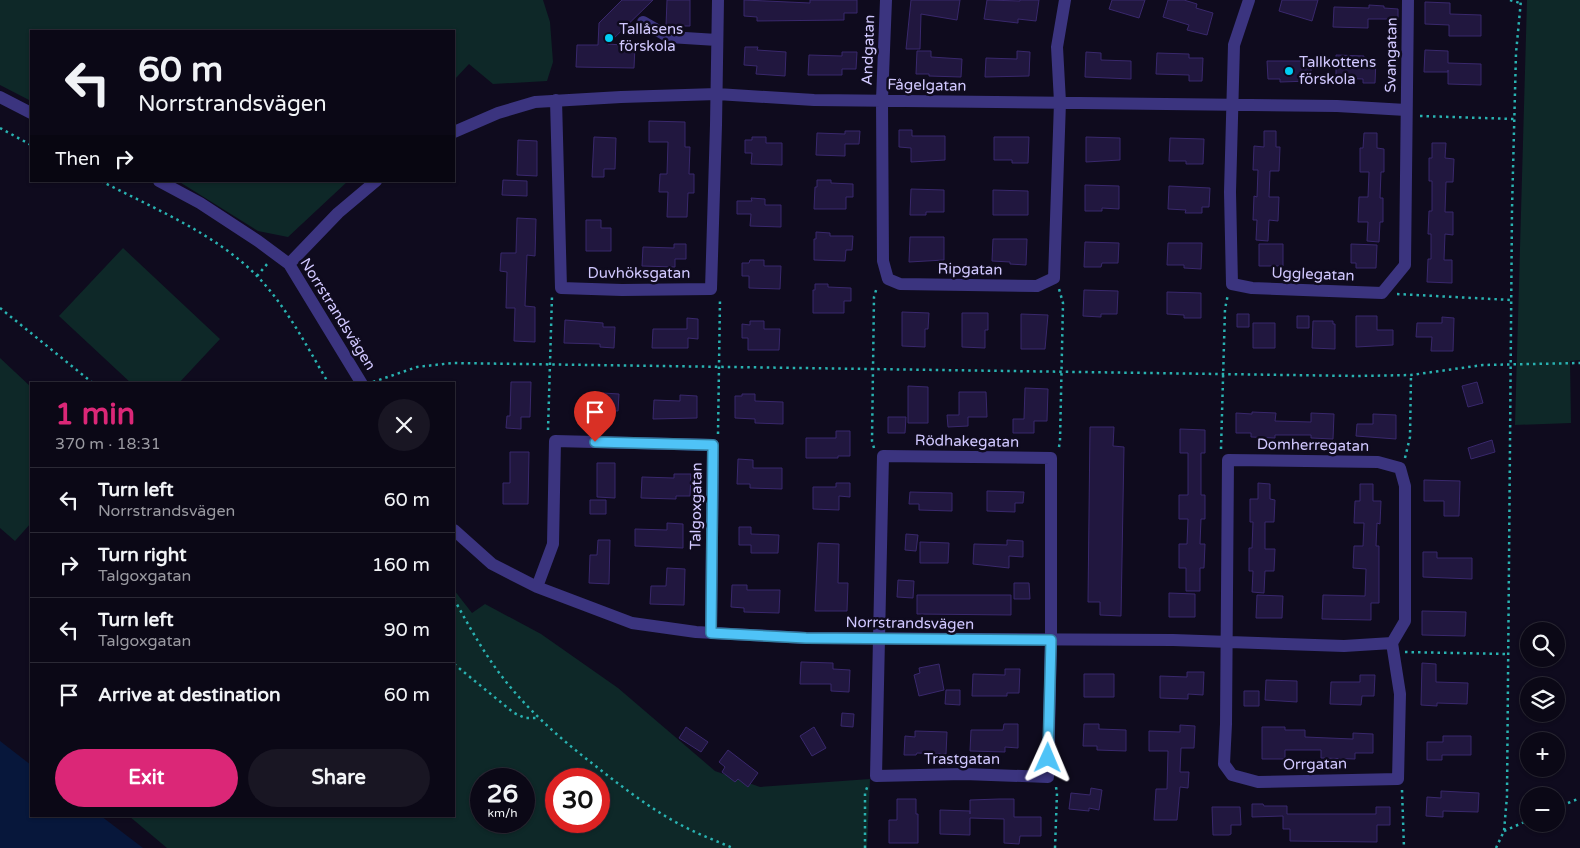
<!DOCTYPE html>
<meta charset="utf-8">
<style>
:root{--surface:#0b0816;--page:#191623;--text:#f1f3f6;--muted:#9a9aa1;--line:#2b2935;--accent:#db2777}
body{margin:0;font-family:"Varela Round",sans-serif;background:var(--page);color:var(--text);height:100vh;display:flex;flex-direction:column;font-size:19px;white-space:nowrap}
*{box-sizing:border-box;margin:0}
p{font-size:16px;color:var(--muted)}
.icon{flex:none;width:28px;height:28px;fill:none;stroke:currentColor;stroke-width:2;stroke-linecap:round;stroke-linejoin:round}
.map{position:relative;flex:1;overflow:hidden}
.details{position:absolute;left:30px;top:382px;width:425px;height:435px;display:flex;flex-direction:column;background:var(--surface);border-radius:0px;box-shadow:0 1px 4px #0004,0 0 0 1px var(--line)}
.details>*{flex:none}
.guide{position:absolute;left:30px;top:30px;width:425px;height:152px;border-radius:0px;box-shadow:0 1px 4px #0004,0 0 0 1px var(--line);background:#0b0816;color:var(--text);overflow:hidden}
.buttons{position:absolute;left:1520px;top:622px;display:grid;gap:10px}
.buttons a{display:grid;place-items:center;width:45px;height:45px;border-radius:50%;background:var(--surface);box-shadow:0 1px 4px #0004,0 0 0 1px var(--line);font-size:25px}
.speed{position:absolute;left:470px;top:768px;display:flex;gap:10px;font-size:25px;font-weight:700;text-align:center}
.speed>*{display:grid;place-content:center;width:65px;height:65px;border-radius:50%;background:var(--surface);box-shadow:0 1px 4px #0004,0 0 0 1px var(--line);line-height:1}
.speed small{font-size:12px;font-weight:400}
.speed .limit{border:8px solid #d22;background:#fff;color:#111}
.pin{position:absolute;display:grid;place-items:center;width:42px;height:42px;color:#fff;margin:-51px -21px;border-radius:50% 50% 50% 0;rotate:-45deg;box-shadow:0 0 5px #0007}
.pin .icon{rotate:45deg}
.me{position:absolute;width:55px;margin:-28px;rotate:1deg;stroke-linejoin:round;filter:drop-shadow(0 0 4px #0008)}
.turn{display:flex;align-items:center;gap:18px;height:105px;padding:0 25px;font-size:22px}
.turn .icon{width:65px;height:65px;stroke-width:2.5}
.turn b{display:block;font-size:35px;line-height:42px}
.then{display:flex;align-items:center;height:48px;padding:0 25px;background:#0003;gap:10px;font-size:19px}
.round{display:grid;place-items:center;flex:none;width:52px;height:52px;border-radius:26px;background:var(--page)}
.overview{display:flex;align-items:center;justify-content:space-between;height:85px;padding:0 25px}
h1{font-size:30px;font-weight:700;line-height:38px;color:var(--accent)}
.cta{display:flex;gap:10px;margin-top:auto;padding:10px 25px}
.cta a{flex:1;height:58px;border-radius:30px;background:var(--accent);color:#fff;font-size:20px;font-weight:700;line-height:58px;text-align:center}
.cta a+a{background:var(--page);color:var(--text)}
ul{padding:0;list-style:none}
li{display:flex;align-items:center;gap:15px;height:65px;padding:0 25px;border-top:1px solid var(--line)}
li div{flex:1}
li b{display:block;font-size:19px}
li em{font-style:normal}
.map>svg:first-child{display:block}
.green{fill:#0e2828;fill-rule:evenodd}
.water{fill:#07173b}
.building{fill:#21173f;stroke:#39286c}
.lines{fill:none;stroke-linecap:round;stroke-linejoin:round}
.path{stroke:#29b2b1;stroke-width:2.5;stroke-dasharray:2.5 4;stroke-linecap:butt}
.minor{stroke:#3b347f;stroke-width:12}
.route-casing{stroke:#337fa1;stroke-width:12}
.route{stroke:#4fc3f7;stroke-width:9}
.poi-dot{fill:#00cef3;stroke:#0f0b1e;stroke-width:2}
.labels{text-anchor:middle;stroke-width:5;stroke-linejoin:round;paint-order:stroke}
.poi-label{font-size:15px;fill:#d1c8ff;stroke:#0f0b1e;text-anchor:start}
.street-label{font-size:15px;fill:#d1c8ff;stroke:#0f0b1e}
</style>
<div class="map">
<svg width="1580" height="848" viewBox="0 0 1580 848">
<rect width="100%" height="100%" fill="#0f0b1e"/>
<path class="green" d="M0 0H543L550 22 553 62 547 81 493 84 469 64 454 80V31H31V101L0 85Z
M1527 0H1580V360L1570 361 1571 423 1515 425Z
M178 181H348L288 237 258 231Z
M123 248 220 339 178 384H132L59 316Z
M0 358 31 387V523L15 541 0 528Z
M454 590 472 613 485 604 541 634 618 688 715 771 760 787 870 779 867 848H167L129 816H454ZM481 779H524V821H481ZM556 779H599V821H556Z"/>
<path class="water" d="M0 741 31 765V816H101L143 848H0Z"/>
<path class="building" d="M622 0H653L608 44 635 46 634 68 576 67 577 45H598L599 23Z
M667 0H690V26H666Z
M744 0 810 3V0H857V13H844V20L757 21V17L744 16Z
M911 0H960L957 20 921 14 920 49H906Z
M987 0 1020 1V0H1039L1036 21 1018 19V23L984 19Z
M1112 0H1145L1139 18 1109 9Z
M1168 0H1184L1197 4 1196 8 1213 13 1207 35 1187 30 1189 25 1163 17Z
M1282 0H1318L1312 21 1279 11Z
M1425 2 1450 3V14L1481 15V36H1449V25L1425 24Z
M1369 5 1384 6V8L1398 9V19H1368V28L1333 27 1334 7 1369 8Z
M745 47H758L757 50 786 52 785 76 756 74 757 66 744 65Z
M1425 50 1448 51V63L1481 64V85L1448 84V70V72H1424Z
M917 51H931V57L962 59 961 77 929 76V74H916Z
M1017 51 1030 52 1029 76 985 77 986 58 1017 59Z
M842 52H857L856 69H842V75H808L809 55 842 56Z
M1086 52 1101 53V60L1131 61V79L1085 77Z
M1157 53 1189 54V58H1203L1202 81H1189V75L1156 74Z
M1336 55 1364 56V59H1376L1375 83H1363V79L1336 78Z
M1267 61H1311V81L1280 82V79H1268Z
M649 121 685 122V147H690L689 174H694V193H688L687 217H667L668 192H659L660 174H667L668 142H649Z
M899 130H912V136H945V160L911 162V148L899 147Z
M845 131H860L859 144H845V156L816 155 817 133 845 134Z
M1264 131H1276V147H1280L1279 171H1270L1269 197H1279L1278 221 1269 220 1268 241 1256 240 1257 220H1253L1254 196 1257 197 1258 170H1253L1254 146 1264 147Z
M1364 133H1377V148L1384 149V172H1381L1380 198H1383V222H1380L1379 242 1367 241 1368 222H1358L1359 197H1368L1369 172H1360V148H1363Z
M594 137 616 138 615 169H604V177H592Z
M752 137H766V143H782V165L751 164 752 153H745V140H752Z
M994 137H1029L1028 163H1012V160H994Z
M1086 137 1120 138V160L1086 162Z
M1170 138 1204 139 1203 164H1186V161H1169Z
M518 140 537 141V176L517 175Z
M1432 143H1446L1445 158 1454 159 1453 182H1446L1445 212H1453V235L1445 234 1444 260H1452V283L1427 282 1428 259H1431V234H1428L1429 211H1432V181H1429V158H1432Z
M503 180 527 181V196L502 195Z
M817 180H831V183L853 184V197H846V209H814L815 187H817Z
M1085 185 1119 186V209L1102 208V211H1085Z
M1169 186 1210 188 1209 207H1202V213H1185L1186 210 1168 209Z
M911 189 944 190V212H926V215H910Z
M993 190 1028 191V215H993Z
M751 198 765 199V205H781V227L750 226 751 214H737V201H752Z
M517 218 536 219 535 256 527 255 525 306 535 307V342L514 341 515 308H506L507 272 500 271 501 253H516Z
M586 220H601V228H611V251H586Z
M816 232 830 233V236H853L852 250H846L845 261 814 260V239H816Z
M910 237H944V260L909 262Z
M993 239H1027L1026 265 1010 264V262L992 261Z
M1085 242 1119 243 1118 263H1102L1101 267H1084Z
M1168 243H1202L1201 269 1184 268V265H1167Z
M674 244H686V259H675V267L642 266 643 247 674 248Z
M1259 244H1283V266H1259Z
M1351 244 1377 245 1376 268H1356V263H1351Z
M750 260H764V266H781L780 289 749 288V276H742V263H749Z
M815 284H828V287L851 288V301H844V313H813V290H815Z
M1084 290 1118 291 1117 314H1101V317L1083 316Z
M1167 292 1201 293V318H1184V315L1167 314Z
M902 312 929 313 928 329H925V347L902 346Z
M962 313H988V330H985V348L962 347Z
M1021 314 1048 315 1045 349H1021Z
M1237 314H1249V327H1237Z
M1297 316H1309V328H1297Z
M1356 316H1377V330H1393V345L1356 347Z
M1442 317 1454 318 1453 351H1431L1432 337H1416L1417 323H1442Z
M687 318 698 319V339L688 338V348H652L653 329H687Z
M565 320 603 323V327H615L614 348 600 347V344L564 343Z
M750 321H764V329H780L779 350H748V338H742V324L750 325Z
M1313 321H1333V324H1335V349L1312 348Z
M1253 323H1275V348H1253Z
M511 382H531L530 417H521V429L506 428 507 416H510Z
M1477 382 1483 403 1468 407 1462 386Z
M908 386 928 387V423H908Z
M1025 388 1048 389 1047 421H1034V433H1013V419H1024Z
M959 392H986L987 417H968V426L948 427 947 415H959Z
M603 393 619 394 618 411 604 410 603 419 582 418 583 400H603Z
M742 394H755V401L783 402V424L755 423V419L735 418V396H742Z
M680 395 697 396V418L653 419 654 400 680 401Z
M1252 412 1276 413 1275 421 1311 422V413L1334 414 1333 439 1311 438V435H1275V438L1251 437V433H1236V413L1252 414Z
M1373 414 1396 415V439L1356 436 1357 424H1373Z
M888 417H906L905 433H888Z
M1090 427H1114L1113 446 1124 447 1121 616 1100 615V602H1088Z
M1180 429 1205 430V453H1201V495H1205V519H1201L1200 544H1205L1204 568H1200V591H1186V568H1179V544H1187L1188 519H1179V495H1188V453H1180Z
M836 431H850V456H838V458H806V438H836Z
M1492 440 1495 452 1471 459 1468 448Z
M510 452H529L528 504H503V483H510Z
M738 459 753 460V468H782V489L750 488V484H737Z
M597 463H615V498L597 497Z
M674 474H691L690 496H676V499L641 498 642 477 674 478Z
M1424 480 1460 481 1459 516H1444V501H1424Z
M836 483H850V497L839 496V510L813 509V487H836Z
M1258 483 1270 484V499L1275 500 1274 522H1265V549H1275L1274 571H1265L1264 593 1252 592 1253 571H1249V548H1252L1253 522H1250V499H1258Z
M1360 484H1373V501H1381L1380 524 1377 523 1376 546H1379V603H1371V620L1322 619 1323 595 1365 596 1366 569 1353 568 1354 546H1363L1364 523H1354L1355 501H1360Z
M987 491 1024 492 1023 503H1015V512L987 511Z
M910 492 952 493V511L919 510V504H909Z
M590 500H606V514H590Z
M667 523 683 524V548L635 546V529L667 530Z
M739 527H751V534L779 535 778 553H751V545H739Z
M906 534 918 535 916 551 905 550Z
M598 540H610L609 584 589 583 590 555H597Z
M1007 540 1023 541V557L1009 556V568L973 564 974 544 1007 545Z
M920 542 949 543 948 563H920Z
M818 543 839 544 838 583H848L847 611H815Z
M1423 552H1437V558H1472V579L1423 577Z
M667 568 685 569 684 605 650 604 651 586H666Z
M898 580 914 581 913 598 897 597Z
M1014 583H1029L1030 599H1014Z
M732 585H747V590H780L779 613 744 612V608L731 607Z
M1169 593 1195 594V617H1169Z
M917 595H1011V615L917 614Z
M1257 595 1283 596 1282 618H1256Z
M1422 611 1466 612 1465 636 1422 635Z
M801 662 833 663V669L850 670 849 692 831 691V684H800Z
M1422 663 1436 664V682L1468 683 1467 704 1437 703V706L1421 705Z
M939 664 944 690 919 696 914 675 920 673 919 668Z
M1005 669H1020L1019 693H1007V696H972L973 674 1005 675Z
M1187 672H1204L1203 695 1188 694V699L1160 698V676L1187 677Z
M1084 674H1114V697H1084Z
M1360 675H1375L1374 696H1362L1361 705 1330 704 1331 682H1360Z
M1266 680 1297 681V702L1265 700Z
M946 690H960V705L945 704Z
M1244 691H1259V706H1244Z
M842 713 854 714 853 727 841 726Z
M1004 724H1018V748L1005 747V752L970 751 971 730H1003Z
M1084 724H1099V729L1126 730V751L1097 750V746H1083Z
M1180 725 1195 726 1194 748H1181L1180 772H1189L1188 788 1180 787 1177 820H1154L1156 789H1167L1168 751H1149V731L1180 732Z
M686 727 708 742 701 752 679 738Z
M814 727 826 748 812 756 800 736Z
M1262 727H1285V730H1305V737L1353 739V733L1373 734V753H1355V759L1321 758V750H1285V759H1262Z
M915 731 947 732 946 754 917 753 916 755H904L905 736 915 737Z
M1443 736H1471V755H1442V760H1427V742H1443Z
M728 750 758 773 748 787 738 779 735 782 722 772 725 767 719 762Z
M1091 788 1102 790 1099 810 1089 808V811L1069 809 1071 793 1090 795Z
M1441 791 1479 793 1478 812 1443 811V817L1426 816 1427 797 1441 798Z
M897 799H916V814H918V843H889V820H897Z
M999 799H1014V817H1041V836H1020L1019 844 1004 843V819L970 818V835L940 834V810L970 811V814V800Z
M1252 804H1263L1264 806H1287V814H1376V807H1390V825H1377V842L1290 841V829H1283V816L1252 817Z
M1212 807H1240L1241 825H1231V834L1229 835H1213Z"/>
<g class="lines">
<path class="path" d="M1510 0 1520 3
M1420 116 1514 119
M0 128 31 145
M101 181C153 208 216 234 257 276 287 307 307 347 329 384
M257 276 268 263
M1397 294 1511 300
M0 308 94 384
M373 382 417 367 452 363 1358 376 1411 375 1483 365 1580 363
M548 430 552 296
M718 434 720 299 719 298
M1059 447 1060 441 1063 303 1059 289
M874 448 872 441 874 297 877 287
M1221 449 1225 309 1228 294
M1405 458 1410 437 1411 375
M454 599C470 628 486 657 507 683 532 714 562 740 593 764 621 786 649 808 681 825 698 834 716 841 733 848
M1405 652 1507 654
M454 664 514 713 525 718H539
M1402 790 1404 848
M1556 808 1580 798
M1504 831 1529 820
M865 848V793L868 785
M1055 848 1057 793 1056 787
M1496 848 1504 831 1507 796 1512 209 1516 53 1521 0"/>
<path class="minor" d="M886 0 882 100 883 261 888 279 900 284 1037 286 1054 278 1060 102 1057 47 1065 0
M1249 0 1234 45 1230 192 1232 284 1252 288 1382 293 1405 265 1408 0
M643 22 669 37 717 40
M0 97 31 113
M556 100 561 288 622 290 711 289 716 125 718 0
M454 132 498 113 535 102 621 97 717 94 814 100 1337 106 1406 110
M159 181 200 203 258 241 289 264 362 384
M289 264 338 213 376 181
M883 456 1051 458V640L1048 777 964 774 876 776Z
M1228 460 1378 462 1400 468 1405 486V621L1392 643 1400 694 1398 779 1258 782 1232 775 1224 764 1226 724Z
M454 530 492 564 537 587 632 623 696 632 806 638 1173 640 1344 646 1392 643
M537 587 553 544 555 441 713 445 711 633"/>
</g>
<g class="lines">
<defs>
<path id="route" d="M595 442 713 445 711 633 806 638 1051 640 1048 758"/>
</defs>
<use href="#route" class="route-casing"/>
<use href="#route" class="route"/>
</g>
<g class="poi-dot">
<circle cx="609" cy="38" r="5"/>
<circle cx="1289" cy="71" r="5"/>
</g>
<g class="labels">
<g class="poi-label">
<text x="619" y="34">Tallåsens<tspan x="619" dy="17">förskola</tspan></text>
<text x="1299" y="67">Tallkottens<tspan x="1299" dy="17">förskola</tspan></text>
</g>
<g class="street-label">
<text transform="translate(868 50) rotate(-88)" y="5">Andgatan</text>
<text transform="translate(1391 55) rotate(-89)" y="5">Svangatan</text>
<text transform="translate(927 85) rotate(1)" y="5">Fågelgatan</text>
<text transform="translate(970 269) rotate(1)" y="5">Ripgatan</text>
<text x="639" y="278">Duvhöksgatan</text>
<text transform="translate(1313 274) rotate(2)" y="5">Ugglegatan</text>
<text transform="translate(338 314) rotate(58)" y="5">Norrstrandsvägen</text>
<text transform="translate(967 441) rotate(1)" y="5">Rödhakegatan</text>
<text transform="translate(1313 445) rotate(1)" y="5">Domherregatan</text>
<text transform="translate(696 506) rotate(-89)" y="5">Talgoxgatan</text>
<text transform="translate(910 623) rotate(1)" y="5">Norrstrandsvägen</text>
<text x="962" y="764">Trastgatan</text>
<text transform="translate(1315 764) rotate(-1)" y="5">Orrgatan</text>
</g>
</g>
</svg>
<div class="buttons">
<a><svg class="icon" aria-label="search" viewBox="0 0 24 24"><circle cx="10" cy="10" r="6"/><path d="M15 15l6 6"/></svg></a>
<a><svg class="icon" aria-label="layers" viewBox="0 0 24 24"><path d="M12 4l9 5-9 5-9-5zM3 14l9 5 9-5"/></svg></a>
<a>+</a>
<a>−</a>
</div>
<div class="speed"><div>26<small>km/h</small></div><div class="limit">30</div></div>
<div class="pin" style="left:595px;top:442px;background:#d93025"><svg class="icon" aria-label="arrive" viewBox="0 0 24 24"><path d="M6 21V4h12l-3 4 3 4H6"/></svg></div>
<svg class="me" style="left:1048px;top:758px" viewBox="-20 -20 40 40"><path d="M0-17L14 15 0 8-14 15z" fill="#4fc3f7" stroke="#fff" stroke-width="4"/></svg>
<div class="guide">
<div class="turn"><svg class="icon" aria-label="left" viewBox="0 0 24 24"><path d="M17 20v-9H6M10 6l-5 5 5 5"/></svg><div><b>60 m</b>Norrstrandsvägen</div></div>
<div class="then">Then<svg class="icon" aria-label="right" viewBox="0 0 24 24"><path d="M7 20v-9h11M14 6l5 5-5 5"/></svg></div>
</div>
<section class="details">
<div class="overview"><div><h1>1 min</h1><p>370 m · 18:31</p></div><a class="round"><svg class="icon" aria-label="close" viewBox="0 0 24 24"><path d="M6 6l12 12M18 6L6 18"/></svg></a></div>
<ul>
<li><svg class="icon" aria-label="left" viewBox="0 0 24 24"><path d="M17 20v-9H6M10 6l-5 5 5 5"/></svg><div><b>Turn left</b><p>Norrstrandsvägen</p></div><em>60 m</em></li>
<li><svg class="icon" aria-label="right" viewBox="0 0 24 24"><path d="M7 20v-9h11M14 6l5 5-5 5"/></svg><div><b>Turn right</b><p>Talgoxgatan</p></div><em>160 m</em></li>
<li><svg class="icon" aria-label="left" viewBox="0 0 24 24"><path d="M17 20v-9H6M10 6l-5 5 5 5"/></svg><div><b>Turn left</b><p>Talgoxgatan</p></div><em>90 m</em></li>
<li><svg class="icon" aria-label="arrive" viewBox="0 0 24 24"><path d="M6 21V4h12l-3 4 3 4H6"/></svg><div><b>Arrive at destination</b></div><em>60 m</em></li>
</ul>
<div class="cta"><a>Exit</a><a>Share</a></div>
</section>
</div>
